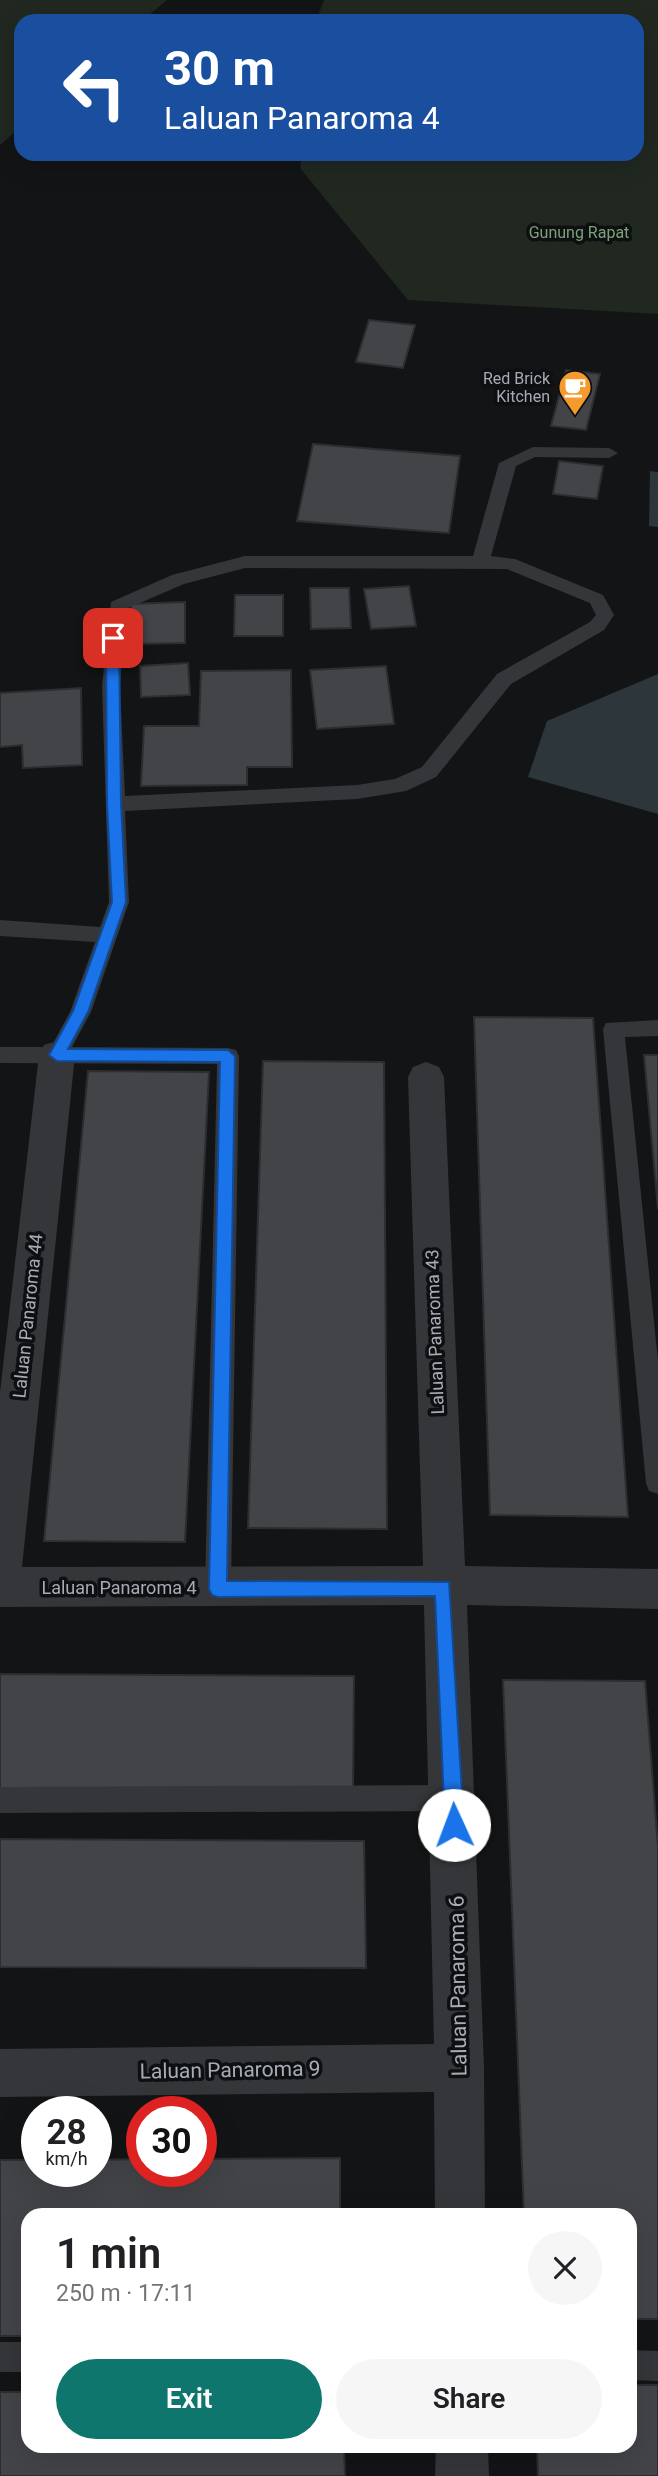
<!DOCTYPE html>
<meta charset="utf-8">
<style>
:root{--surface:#fff;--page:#f6f6f6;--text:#202124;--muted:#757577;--accent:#0f766e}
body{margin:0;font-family:Roboto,sans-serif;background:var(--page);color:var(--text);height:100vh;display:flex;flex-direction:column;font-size:26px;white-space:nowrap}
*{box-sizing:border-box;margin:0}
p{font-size:23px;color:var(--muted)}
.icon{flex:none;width:38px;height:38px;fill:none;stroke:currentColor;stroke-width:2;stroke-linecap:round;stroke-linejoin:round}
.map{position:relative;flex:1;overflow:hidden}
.details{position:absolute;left:21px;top:2208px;width:616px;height:245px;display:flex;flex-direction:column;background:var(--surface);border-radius:21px;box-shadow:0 7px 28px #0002}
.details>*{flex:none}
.guide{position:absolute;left:14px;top:14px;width:630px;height:147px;border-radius:21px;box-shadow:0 7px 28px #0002;background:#1a4fa0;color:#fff;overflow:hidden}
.speed{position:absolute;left:21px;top:2096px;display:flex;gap:14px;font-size:35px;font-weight:700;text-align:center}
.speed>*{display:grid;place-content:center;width:91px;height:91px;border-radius:50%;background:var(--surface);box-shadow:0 7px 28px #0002;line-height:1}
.speed small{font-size:18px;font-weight:400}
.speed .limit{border:10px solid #d22;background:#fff;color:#111}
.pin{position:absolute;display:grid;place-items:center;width:60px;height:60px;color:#fff;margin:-30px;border-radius:14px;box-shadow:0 4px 10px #0006}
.me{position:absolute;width:77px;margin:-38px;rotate:358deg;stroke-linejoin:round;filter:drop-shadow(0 0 5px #0008)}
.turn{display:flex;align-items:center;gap:24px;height:147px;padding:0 35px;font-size:32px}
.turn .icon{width:91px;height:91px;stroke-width:2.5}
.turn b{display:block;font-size:49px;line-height:60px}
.round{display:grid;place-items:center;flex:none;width:74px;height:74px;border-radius:37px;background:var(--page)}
.head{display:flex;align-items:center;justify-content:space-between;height:119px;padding:0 35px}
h1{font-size:42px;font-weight:600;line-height:52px}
.button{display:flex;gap:14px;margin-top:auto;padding:14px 35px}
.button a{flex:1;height:80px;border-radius:42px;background:var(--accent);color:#fff;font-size:28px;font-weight:600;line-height:80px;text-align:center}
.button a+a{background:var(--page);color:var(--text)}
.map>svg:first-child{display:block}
.green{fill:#202820}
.water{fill:#2c363b}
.building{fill:#424448;stroke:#2d2e31;stroke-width:2}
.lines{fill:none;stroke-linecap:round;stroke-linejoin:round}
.lane{fill:#34363a;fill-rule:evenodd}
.street{fill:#34363a;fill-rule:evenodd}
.route{fill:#1a73e8;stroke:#114b97;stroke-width:2}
.labels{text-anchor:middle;stroke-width:7;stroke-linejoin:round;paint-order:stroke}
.far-park-label{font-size:16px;fill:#7da17b;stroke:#0e0f10}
.far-poi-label{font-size:16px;fill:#a5acb6;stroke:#0e0f10;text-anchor:end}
.street-label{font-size:18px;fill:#a5acb6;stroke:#0e0f10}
.near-street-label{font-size:21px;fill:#a5acb6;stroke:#0e0f10}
</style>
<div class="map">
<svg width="658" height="2476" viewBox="0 0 658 2476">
<rect width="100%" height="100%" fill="#131415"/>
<path class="green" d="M0 0H167L142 21H21V127L0 145Z
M324 0H658V314L408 300 300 168 302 154H637V21H316Z"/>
<path class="water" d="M650 471 658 472V527L649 526Z
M658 674V814L528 777 547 721Z"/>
<path class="building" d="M369 320 415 325 403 368 356 362Z
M566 370 600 374 586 430 551 426Z
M313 444 460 456 449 533 297 521Z
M559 461 603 466 597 499 553 494Z
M409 586 416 626 371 629 364 589Z
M310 588H349L351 628 311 629Z
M235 595H283V636H234Z
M185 602V643L130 644 131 604Z
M188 663 190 695 141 697 140 666Z
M386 666 394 724 317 729 310 670Z
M291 670 292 767H247V785L141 786 144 726H199L201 671Z
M81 688 82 765 23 768 22 745 0 747V693Z
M474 1017 593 1018 628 1517 490 1515Z
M644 1055H658V1209Z
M263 1061 384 1062 387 1529 248 1528Z
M88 1071 209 1072 185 1542 44 1541Z
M0 1674 354 1676 353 1792 0 1791Z
M503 1680 645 1681 658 1847V2319H630V2216H524Z
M0 1839 364 1841 366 1968 0 1967Z
M340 2158V2216H28V2336H0V2160H37V2172H96V2160L142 2159V2172H201V2159Z
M630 2385H658V2476H538L537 2446H630Z
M0 2392H28V2446H344L345 2476H0Z"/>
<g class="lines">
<path class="lane" d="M533 447 609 448 618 453 609 458 535 457 516 466 491 556 515 559 603 595 614 615 604 630 511 684 436 777 406 791 357 799 125 811 129 902 91 1012 72 1047 228 1048 236 1050 239 1056 231 1589 227 1597 218 1601 209 1597 205 1589 217 1064 0 1063V1047H51L70 1012 95 942 0 936V920L100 927 109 902 102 686 111 602 172 575 245 556H473L499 463ZM245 568 507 569 590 603 596 615 590 622 497 674 422 767 395 779 357 785 125 796 120 686 126 609 184 584Z
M658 1020V1036L625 1037 658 1361V1494L649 1491 646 1483 603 1029 606 1023Z
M454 1785 463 1789 467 1798 463 1807 454 1811 0 1813V1787Z
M0 2342H28V2372H0Z
M630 2350 658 2351V2381L630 2380Z"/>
<path class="street" d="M57 1041 70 1045 75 1055 22 1567 423 1566 408 1077 413 1067 426 1062 439 1067 444 1077 465 1566 658 1569V1609L467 1605 484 2068 485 2216H435L434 2092 0 2097V2049L434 2044 424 1605 0 1607V1392L39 1055 44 1045Z
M436 2446H488L489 2476H435Z"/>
</g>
<path class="route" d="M113 633 119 638 121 804 126 902 88 1012 68 1049 228 1050 235 1056 227 1581 449 1582 464 1825 461 1831 454 1834 448 1831 445 1825 435 1596 218 1597 212 1595 209 1589 220 1062 57 1061 49 1055 73 1011 112 902 107 804 106 638Z"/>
<defs>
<symbol id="cafe-pin" viewBox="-11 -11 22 30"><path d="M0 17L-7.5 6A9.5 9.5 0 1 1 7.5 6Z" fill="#f59a2c" stroke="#0e0f10"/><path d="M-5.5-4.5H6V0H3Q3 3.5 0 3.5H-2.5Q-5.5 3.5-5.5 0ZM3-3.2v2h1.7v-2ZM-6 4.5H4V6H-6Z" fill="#fff"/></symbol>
</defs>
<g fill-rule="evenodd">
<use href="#cafe-pin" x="556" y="368" width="38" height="52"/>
</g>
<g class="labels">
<g class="far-park-label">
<text x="579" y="238">Gunung Rapat</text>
</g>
<g class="far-poi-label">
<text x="550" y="384">Red Brick<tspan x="550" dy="18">Kitchen</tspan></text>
</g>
<g class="street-label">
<text transform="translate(28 1316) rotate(-84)" y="6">Laluan Panaroma 44</text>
<text transform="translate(435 1332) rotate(-92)" y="6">Laluan Panaroma 43</text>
<text x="119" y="1594">Laluan Panaroma 4</text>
</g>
<g class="near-street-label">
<text transform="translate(458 1986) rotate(-91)" y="7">Laluan Panaroma 6</text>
<text transform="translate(230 2070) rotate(-1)" y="7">Laluan Panaroma 9</text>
</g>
</g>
</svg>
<div class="speed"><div>28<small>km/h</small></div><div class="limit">30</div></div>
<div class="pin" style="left:113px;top:638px;background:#d93025"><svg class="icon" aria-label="arrive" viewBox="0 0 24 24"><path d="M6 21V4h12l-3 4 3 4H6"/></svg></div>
<svg class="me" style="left:454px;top:1825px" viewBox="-20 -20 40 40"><circle r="19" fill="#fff"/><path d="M0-13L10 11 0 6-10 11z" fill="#1a73e8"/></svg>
<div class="guide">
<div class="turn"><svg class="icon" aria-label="left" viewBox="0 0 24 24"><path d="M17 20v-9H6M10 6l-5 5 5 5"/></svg><div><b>30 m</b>Laluan Panaroma 4</div></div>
</div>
<section class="details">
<div class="head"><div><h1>1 min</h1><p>250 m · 17:11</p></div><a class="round"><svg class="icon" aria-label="close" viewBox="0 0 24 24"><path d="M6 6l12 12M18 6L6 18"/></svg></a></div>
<div class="button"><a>Exit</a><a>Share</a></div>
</section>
</div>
